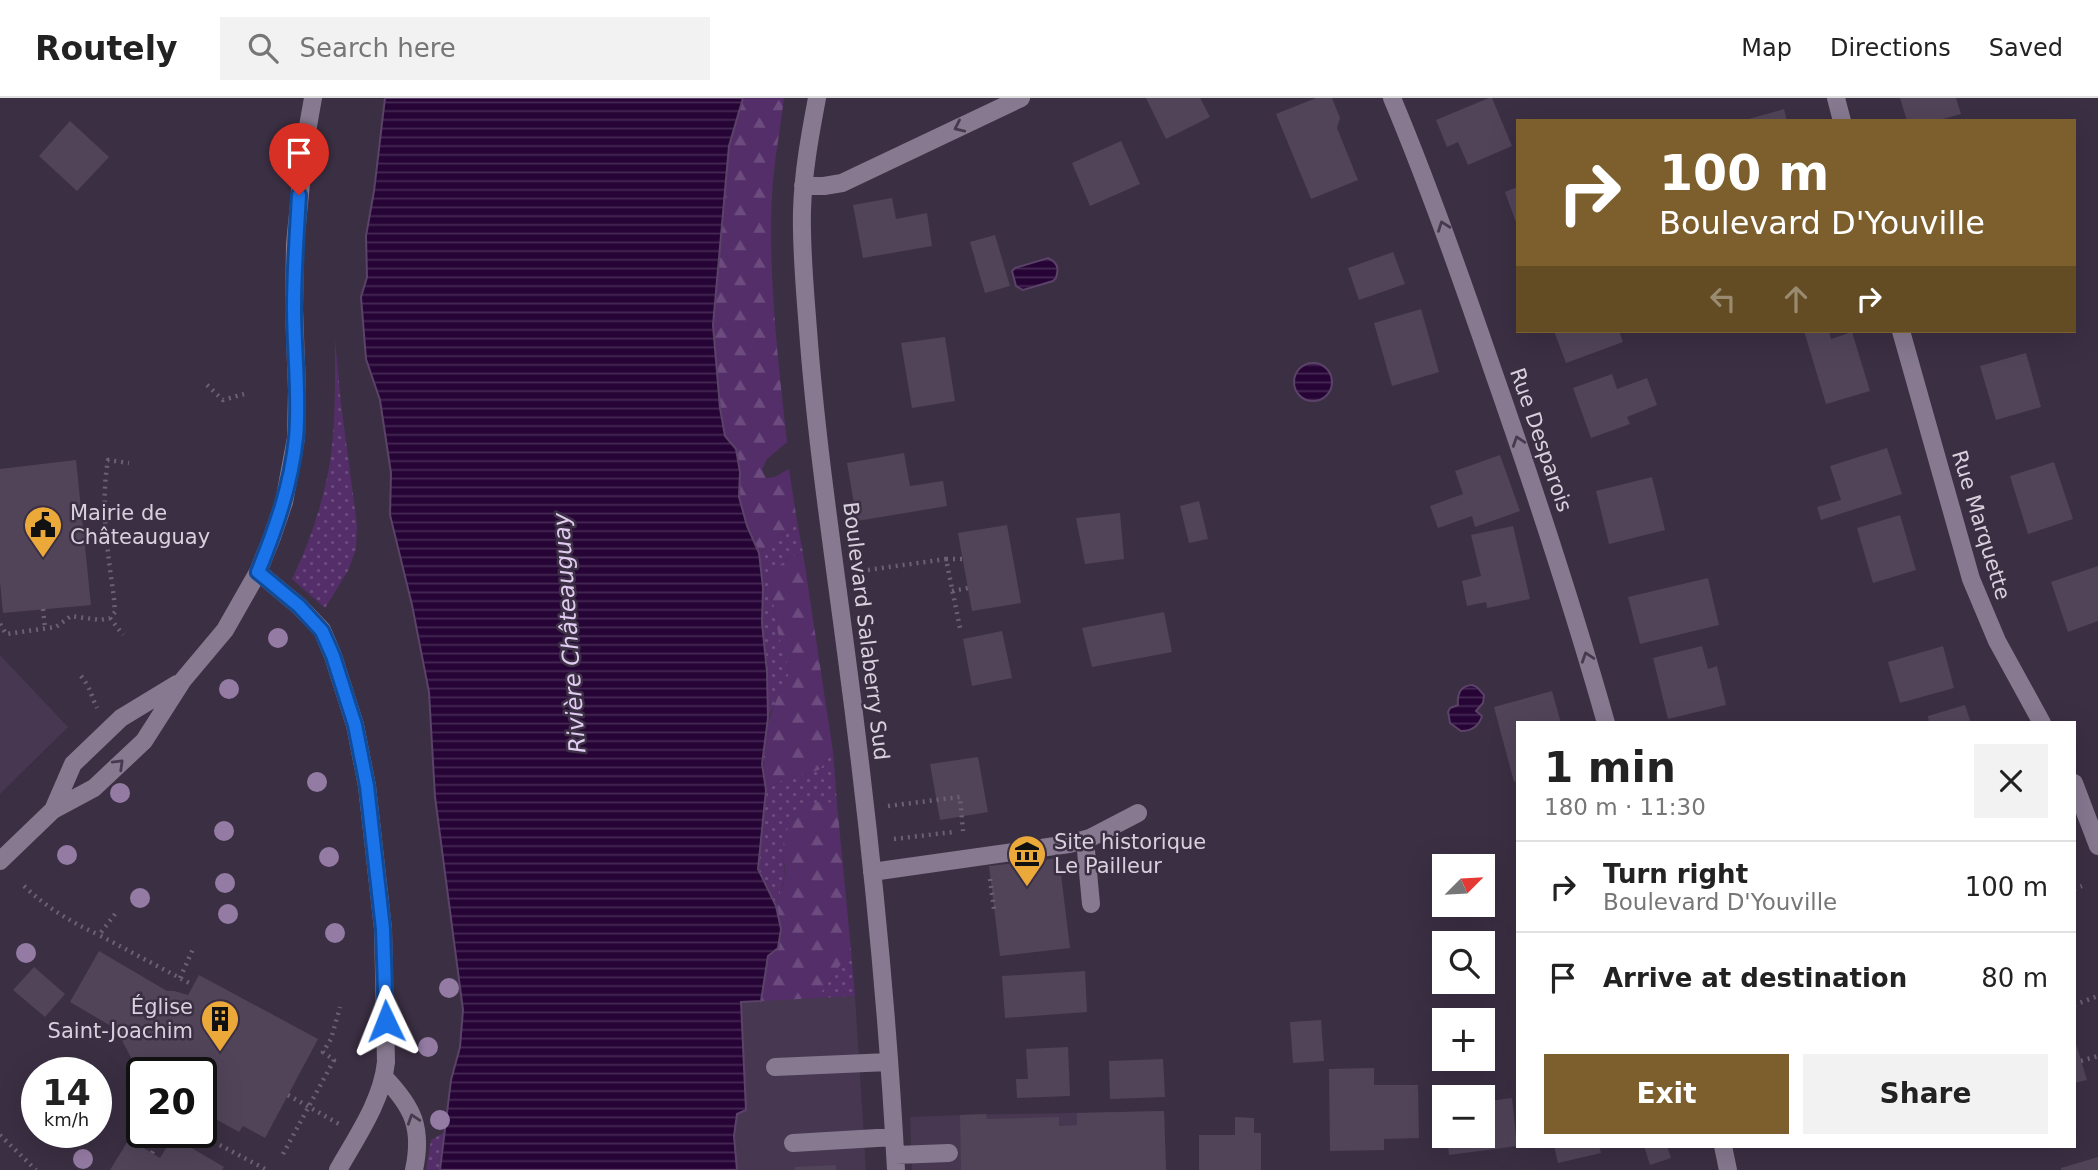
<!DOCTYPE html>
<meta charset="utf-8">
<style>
:root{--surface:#fff;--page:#f2f2f2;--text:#222;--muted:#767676;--line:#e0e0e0;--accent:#7c5f2d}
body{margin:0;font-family:"DejaVu Sans",sans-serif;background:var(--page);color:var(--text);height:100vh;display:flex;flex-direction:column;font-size:26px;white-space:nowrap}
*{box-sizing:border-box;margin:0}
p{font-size:23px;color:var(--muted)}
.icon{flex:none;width:38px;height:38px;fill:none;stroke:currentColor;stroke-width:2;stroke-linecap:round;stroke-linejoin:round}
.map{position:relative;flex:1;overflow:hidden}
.drawer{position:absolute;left:1516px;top:623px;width:560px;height:427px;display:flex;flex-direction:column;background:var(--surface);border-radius:0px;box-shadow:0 7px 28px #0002}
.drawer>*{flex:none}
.hud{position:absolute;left:1516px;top:21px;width:560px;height:214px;border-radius:0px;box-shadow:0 7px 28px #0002;background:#7c5f2d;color:#fff;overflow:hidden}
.needle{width:46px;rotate:66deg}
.fabs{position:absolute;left:1432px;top:756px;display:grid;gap:14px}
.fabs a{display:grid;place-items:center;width:63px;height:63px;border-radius:0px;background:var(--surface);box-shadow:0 7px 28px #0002;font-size:35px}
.speed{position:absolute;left:21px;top:959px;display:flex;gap:14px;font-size:35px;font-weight:700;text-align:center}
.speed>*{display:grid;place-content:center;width:91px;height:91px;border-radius:50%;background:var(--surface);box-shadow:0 7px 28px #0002;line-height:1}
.speed small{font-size:18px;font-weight:400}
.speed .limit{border:4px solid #111;border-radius:10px;background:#fff;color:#111}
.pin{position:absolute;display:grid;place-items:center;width:60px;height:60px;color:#fff;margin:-72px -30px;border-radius:50% 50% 50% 0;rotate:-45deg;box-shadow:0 0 7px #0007}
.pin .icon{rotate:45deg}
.me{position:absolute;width:77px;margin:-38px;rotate:358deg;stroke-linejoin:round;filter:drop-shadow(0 0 5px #0008)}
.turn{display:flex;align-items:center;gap:24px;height:147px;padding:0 28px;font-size:32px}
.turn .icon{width:91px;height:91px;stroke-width:2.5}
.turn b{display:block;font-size:49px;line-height:60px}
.lanes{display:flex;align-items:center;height:66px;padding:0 28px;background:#0003;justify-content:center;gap:35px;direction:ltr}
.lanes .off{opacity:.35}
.round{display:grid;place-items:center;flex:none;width:74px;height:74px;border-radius:0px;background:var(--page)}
.summary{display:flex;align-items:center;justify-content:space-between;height:119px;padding:0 28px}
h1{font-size:42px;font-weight:700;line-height:52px}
.cta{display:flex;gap:14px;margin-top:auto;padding:14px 28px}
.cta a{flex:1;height:80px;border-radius:0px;background:var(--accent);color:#fff;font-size:28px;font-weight:700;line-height:80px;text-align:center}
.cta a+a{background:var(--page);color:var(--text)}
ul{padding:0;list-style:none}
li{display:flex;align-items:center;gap:21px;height:91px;padding:0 28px;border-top:2px solid var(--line)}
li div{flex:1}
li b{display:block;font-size:26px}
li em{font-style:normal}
header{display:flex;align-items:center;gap:42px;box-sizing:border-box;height:98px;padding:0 35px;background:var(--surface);border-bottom:2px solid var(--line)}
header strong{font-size:33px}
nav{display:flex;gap:38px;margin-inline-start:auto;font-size:24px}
.search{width:490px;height:63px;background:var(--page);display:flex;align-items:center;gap:18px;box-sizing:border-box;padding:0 24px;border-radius:0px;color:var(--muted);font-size:26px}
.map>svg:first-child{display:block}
.built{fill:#473751}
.grass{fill:url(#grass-dots)}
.forest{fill:url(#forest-firs)}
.water{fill:url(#water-rules);stroke:#5b4268;stroke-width:2}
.building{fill:#514459}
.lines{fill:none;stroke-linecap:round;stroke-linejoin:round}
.path{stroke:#6c6173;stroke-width:4.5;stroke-dasharray:2 5;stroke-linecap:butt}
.minor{stroke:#867990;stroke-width:18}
.tree{fill:#947ba4}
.oneway{stroke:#463a4f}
.route-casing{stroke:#114b97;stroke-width:18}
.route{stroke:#1a73e8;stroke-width:12}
.labels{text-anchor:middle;stroke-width:5;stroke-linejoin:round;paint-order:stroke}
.street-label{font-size:21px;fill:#d8d1dd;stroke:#3b2f43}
.poi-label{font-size:21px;fill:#d8d1dd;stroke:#3b2f43;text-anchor:start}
.water-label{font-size:23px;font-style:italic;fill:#e2cbf2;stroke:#3b2f43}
</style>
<header>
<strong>Routely</strong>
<div class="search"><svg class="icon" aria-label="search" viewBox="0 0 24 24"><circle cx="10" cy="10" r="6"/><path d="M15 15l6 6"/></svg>Search here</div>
<nav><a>Map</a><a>Directions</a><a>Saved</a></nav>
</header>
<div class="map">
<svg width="2098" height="1072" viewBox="0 0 2098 1072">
<defs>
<pattern id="grass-dots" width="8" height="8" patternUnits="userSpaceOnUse" patternTransform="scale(1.75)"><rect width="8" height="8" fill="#542e69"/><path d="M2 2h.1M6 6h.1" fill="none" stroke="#6c4b7e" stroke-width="1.8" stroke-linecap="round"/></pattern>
<pattern id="forest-firs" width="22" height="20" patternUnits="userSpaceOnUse" patternTransform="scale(1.75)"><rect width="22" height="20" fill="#542e69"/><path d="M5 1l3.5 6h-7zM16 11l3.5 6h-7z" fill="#6c4b7e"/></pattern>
<pattern id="water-rules" width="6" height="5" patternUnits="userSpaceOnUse" patternTransform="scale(1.75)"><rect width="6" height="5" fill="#260536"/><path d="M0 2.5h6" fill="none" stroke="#452853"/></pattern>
</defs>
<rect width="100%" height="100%" fill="#3b2f43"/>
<path class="built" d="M0 557 68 629 0 696Z
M855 898 866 1072H737L734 1038 737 1016 746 1012 741 903Z
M1164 1013 1166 1072H912L910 1019 960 1017Z"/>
<path class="grass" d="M335 241 341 306 357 427 356 451 348 473 325 510 292 481C310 444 323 405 330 364 336 324 335 281 335 241Z
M797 423 803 455 787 460 770 482 778 535 790 574 768 620 767 574 762 525 763 490 759 455Z
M833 654 837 706 820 703 783 756 785 779 776 808 758 771 766 692 784 681 819 672Z
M851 852 855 898 817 900Z
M445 1034 440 1072H426L431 1042Z"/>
<path class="forest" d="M743 0H784C780 32 774 64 772 96 768 178 778 262 787 344L767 361 762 371 766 380 775 379 789 371 797 423 759 455 747 428 739 399 740 374 725 338 720 310 713 227 729 48Z
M803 455 833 654 819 672 784 681 766 692C759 643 768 616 790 574L778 535 770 482 776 471 788 460Z
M820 703 837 706 851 852 817 900 761 903 768 858C790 840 776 831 776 809 776 799 785 788 785 778 786 771 783 763 783 756 783 728 795 713 820 703Z"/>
<path class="water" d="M385 0H743L729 48 713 227 720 310 725 338 736 351 740 374 739 399 747 428 759 455 763 490 762 525 767 574 768 620 762 666 766 692 758 771 776 808 781 831 778 850 768 858 761 903 741 904 746 1012 737 1016 734 1038 737 1072H440L451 982 460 949 463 912 435 699 429 594 412 507 390 417 391 375 380 302 366 261 361 199 367 179 366 138 374 93Z
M1048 160C1058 165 1059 170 1056 180L1053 183 1023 192 1016 188 1012 173 1015 170Z
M1294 284a19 19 0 1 1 38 0a19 19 0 1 1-38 0Z
M1472 587 1477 589 1484 597 1483 605 1476 613 1482 618C1479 628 1472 633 1461 633L1450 625 1448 614 1450 610 1458 607C1457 596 1460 588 1472 587Z"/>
<path class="building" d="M1146 0H1200L1210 19 1166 41Z
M1316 0H1332L1340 20 1337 30 1358 82 1311 101 1276 16Z
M1489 0H1492L1512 48 1468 67 1458 44 1447 49 1436 22Z
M1900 0H1956L1961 16 1936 23H1907Z
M1784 11 1787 23H1745V22Z
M70 23 109 59 77 93 39 58Z
M1121 43 1140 86 1090 108 1072 65Z
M1517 89V127L1505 94Z
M892 100 896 121 927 115 932 148 863 160 853 107Z
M995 137 1010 188 985 195 970 144Z
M1393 154 1405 186 1359 202 1348 170Z
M1421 211 1439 274 1392 288 1374 225Z
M1554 233H1619L1623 244 1566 265Z
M1804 233H1829L1831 241 1852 234 1870 293 1826 306Z
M945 239 955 303 912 310 901 245Z
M2026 255 2041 309 1996 322 1980 268Z
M1612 276 1617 291 1647 280 1657 307 1627 319 1630 326 1591 340 1573 290Z
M1887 350 1902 396 1821 422 1817 409 1841 402 1830 368Z
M904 355 910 388 943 383 947 408 857 423 847 365Z
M1500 357 1520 413 1475 429 1472 418 1438 430 1430 408 1463 396 1455 373Z
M76 362 91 507 3 515 0 484V371Z
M2054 364 2073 421 2028 436 2010 378Z
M1652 379 1665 432 1609 446 1596 393Z
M1199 403 1208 441 1189 445 1180 408Z
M1120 415 1124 461 1085 466 1076 420Z
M1900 417 1916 472 1873 485 1857 430Z
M1007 427 1021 505 972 513 958 435Z
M1513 428 1530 501 1487 510 1486 504 1467 508 1462 483 1481 478 1471 437Z
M2098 468V523L2068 534 2051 484Z
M1708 480 1719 527 1640 546 1628 499Z
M1164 514 1172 554 1092 569 1082 530Z
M1002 533 1012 580 972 588 963 541Z
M1702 548 1708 571 1717 568 1726 607 1668 621 1653 560Z
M1943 548 1954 590 1900 605 1888 564Z
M1552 593 1561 625H1517V683L1514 684 1494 609Z
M1965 607 1971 625H1929L1928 618Z
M978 659 988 714 940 722 930 666Z
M1059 760 1070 850 1000 858 989 768Z
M99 853 167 893H174L188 897 199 877 318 941 265 1040 243 1028 239 1034 201 1013V975H142L143 973 136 969 116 931 70 904Z
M34 869 65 896 45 919 13 892Z
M1085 873 1087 914 1005 920 1002 878Z
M1321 922 1324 963 1293 965 1290 924Z
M2074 939 2087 982 2074 985Z
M1068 949 1070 998 1017 1000 1016 981H1028L1026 951Z
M1163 961 1165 999 1110 1001 1109 963Z
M1374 970V987H1418L1419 1040 1384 1041V1052L1330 1053 1329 971Z
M1512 1000 1517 1048 1449 1057 1447 1038H1482V1004Z
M1164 1013 1166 1072H961L960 1017 986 1016 987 1021 1059 1019V1028L1077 1027V1015Z
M1235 1019 1254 1020V1035H1261V1072H1199V1037H1235Z
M173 1039 224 1069 222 1072H110L129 1041 160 1060Z
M1554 1048H1599L1601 1055 1558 1065Z
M1644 1048H1667L1671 1060 1650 1067Z
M2098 1059V1072H2061V1070Z
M836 1067V1072H795V1069Z"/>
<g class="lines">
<path class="path" d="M207 287 223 302 244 296
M84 438 125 435
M946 461H963
M861 473 946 461 960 530
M952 493 968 490
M43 511 45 530
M110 520 123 537
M0 526 6 536 56 529 71 518 100 522 110 520 115 514 114 501C108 455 100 409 108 362L129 365
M81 578C92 592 90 596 97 610
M888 708 960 699 963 733
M894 741 953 734
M990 781 994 811
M24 788C47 810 71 824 99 837
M2074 791 2082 788
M115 816 99 837 193 887
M180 880 193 851
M2074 907 2098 898
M2081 963 2098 958
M288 997 339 1026
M195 1034 267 1072
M0 1037 36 1072
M152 1055 159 1042 171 1034
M283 1056 334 962 323 954 331 941 340 909"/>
<path class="minor" d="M817 0C810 37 803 75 802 113 801 152 805 192 808 232 816 340 832 447 846 554 869 726 887 899 896 1072
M1392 0C1429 88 1461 179 1492 270 1533 387 1572 505 1606 625
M1836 0 1842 23
M803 88H824L842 85 1021 0
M1901 233 1971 481 1997 543 2042 625
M258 474 299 508 322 532 333 558 355 627 367 688 383 831 386 964C382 1003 357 1038 338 1072
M2074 685 2098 748
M53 712 73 666 121 620 177 586
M1085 742 1091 806
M0 763 53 712 94 690 144 643 183 582 225 532 258 474 272 439 284 404 296 340 297 292 294 211 295 146 305 45 313 0
M872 774 1069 746 1090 740 1138 715
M775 969 889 964
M384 979C413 1009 423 1030 414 1072
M793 1045 894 1039
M1723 1048 1728 1072
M895 1057 949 1055"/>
</g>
<g class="tree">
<circle cx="278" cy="540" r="10"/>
<circle cx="229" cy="591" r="10"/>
<circle cx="317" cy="684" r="10"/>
<circle cx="120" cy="695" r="10"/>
<circle cx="224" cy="733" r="10"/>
<circle cx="67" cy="757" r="10"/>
<circle cx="329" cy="759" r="10"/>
<circle cx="225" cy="785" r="10"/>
<circle cx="140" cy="800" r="10"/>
<circle cx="228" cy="816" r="10"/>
<circle cx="335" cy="835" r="10"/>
<circle cx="26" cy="855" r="10"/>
<circle cx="449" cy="890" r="10"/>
<circle cx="428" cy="949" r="10"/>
<circle cx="440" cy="1022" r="10"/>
<circle cx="83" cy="1061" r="10"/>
</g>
<defs><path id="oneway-chevron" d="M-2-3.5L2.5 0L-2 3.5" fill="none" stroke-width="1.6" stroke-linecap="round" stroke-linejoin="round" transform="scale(1.75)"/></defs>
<g class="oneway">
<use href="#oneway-chevron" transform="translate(959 29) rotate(155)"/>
<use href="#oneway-chevron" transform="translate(1443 128) rotate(-110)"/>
<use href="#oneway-chevron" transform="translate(1518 343) rotate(-109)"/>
<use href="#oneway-chevron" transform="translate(1587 559) rotate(-108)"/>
<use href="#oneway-chevron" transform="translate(119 666) rotate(-44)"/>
<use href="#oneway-chevron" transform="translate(413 1021) rotate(-108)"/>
</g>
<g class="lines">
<defs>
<path id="route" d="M299 97C297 135 294 172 294 210 294 253 300 297 296 340 291 387 276 430 258 474L299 508 322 533 333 558 355 627 367 688 383 831 386 923"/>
</defs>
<use href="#route" class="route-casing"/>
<use href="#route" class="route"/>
</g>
<defs>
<symbol id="civic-pin" viewBox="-11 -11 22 30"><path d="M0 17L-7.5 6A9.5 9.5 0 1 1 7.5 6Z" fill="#eba93a" stroke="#3b2f43"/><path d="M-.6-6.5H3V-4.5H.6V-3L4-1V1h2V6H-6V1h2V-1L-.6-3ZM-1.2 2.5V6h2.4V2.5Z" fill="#111"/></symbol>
<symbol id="museum-pin" viewBox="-11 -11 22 30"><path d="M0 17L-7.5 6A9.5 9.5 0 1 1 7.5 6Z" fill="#eba93a" stroke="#3b2f43"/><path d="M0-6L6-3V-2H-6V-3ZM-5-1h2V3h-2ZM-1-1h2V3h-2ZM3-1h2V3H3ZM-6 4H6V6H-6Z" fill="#111"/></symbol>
<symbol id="building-pin" viewBox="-11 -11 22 30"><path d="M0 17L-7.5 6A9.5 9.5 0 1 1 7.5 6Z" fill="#eba93a" stroke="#3b2f43"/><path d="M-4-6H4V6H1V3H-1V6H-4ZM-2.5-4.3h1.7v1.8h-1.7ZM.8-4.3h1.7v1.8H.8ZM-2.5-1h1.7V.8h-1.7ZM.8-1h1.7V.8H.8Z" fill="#111"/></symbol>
</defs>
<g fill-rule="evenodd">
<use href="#civic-pin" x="21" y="405" width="44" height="60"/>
<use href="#museum-pin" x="1005" y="734" width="44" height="60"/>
<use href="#building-pin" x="198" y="899" width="44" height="60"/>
</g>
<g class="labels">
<g class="street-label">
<text transform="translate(1541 342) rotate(71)" y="7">Rue Desparois</text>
<text transform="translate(1981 427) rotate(73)" y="7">Rue Marquette</text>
<text transform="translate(866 533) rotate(83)" y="7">Boulevard Salaberry Sud</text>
</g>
<g class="poi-label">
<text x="70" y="422">Mairie de<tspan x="70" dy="24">Châteauguay</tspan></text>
<text x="1054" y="751">Site historique<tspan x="1054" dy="24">Le Pailleur</tspan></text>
<text x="193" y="916" text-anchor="end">Église<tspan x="193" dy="24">Saint-Joachim</tspan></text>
</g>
<g class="water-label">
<text transform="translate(569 535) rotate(-94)" y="8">Rivière Châteauguay</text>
</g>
</g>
</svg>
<div class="fabs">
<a><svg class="needle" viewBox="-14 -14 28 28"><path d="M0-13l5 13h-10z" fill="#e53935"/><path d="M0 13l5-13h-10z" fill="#767676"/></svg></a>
<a><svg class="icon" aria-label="search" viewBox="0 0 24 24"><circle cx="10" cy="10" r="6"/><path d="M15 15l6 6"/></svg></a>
<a>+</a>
<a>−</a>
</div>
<div class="speed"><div>14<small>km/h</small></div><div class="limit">20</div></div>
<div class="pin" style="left:299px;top:97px;background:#d93025"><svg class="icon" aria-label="arrive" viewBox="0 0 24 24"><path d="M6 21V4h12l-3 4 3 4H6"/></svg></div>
<svg class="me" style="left:386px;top:923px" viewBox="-20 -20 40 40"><path d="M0-17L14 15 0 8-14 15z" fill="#1a73e8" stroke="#fff" stroke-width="4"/></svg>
<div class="hud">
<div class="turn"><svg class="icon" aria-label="right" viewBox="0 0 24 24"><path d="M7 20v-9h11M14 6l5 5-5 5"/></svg><div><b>100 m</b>Boulevard D'Youville</div></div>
<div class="lanes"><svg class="icon off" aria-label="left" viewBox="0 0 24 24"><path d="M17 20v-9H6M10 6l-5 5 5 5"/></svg><svg class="icon off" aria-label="ahead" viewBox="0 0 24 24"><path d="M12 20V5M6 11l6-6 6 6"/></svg><svg class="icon" aria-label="right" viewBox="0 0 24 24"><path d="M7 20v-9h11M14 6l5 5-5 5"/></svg></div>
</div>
<section class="drawer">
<div class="summary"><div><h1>1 min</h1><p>180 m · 11:30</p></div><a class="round"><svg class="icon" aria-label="close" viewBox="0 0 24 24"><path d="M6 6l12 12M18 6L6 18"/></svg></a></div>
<ul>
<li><svg class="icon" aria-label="right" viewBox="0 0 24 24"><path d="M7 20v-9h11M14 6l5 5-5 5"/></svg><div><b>Turn right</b><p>Boulevard D'Youville</p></div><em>100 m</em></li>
<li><svg class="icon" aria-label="arrive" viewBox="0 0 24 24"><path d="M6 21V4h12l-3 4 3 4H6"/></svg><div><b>Arrive at destination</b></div><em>80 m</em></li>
</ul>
<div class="cta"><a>Exit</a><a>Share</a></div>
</section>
</div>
